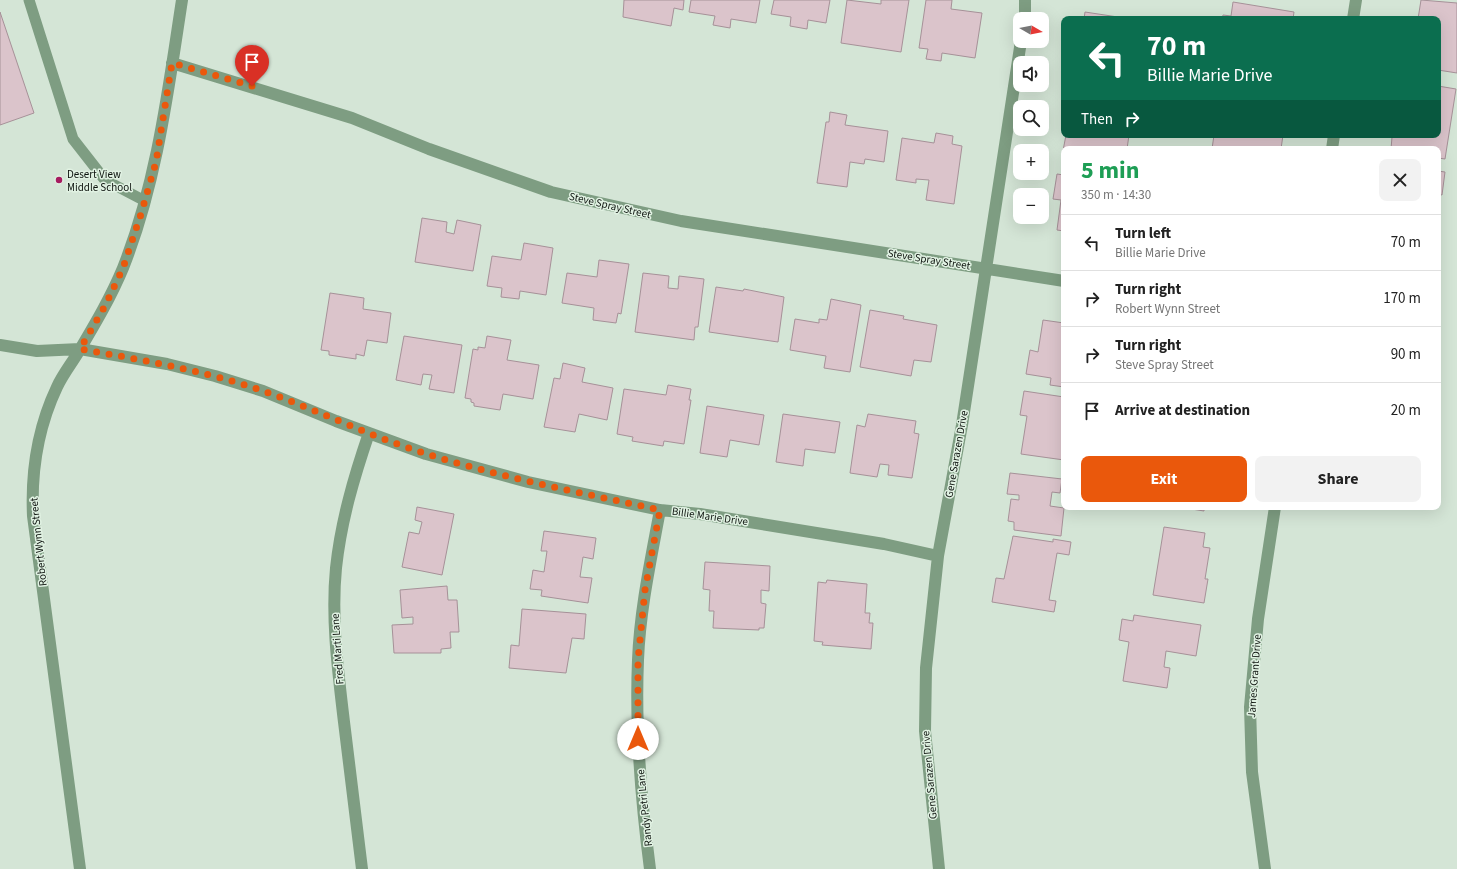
<!DOCTYPE html>
<meta charset="utf-8">
<style>
:root{--surface:#fff;--page:#f2f2f2;--text:#222;--muted:#767676;--line:#e0e0e0;--accent:#ea580c}
body{margin:0;font-family:"Source Sans 3",sans-serif;background:var(--page);color:var(--text);height:100vh;display:flex;flex-direction:column;font-size:15px;white-space:nowrap}
*{box-sizing:border-box;margin:0}
p{font-size:13px;color:var(--muted)}
.icon{flex:none;width:22px;height:22px;fill:none;stroke:currentColor;stroke-width:2;stroke-linecap:round;stroke-linejoin:round}
.map{position:relative;flex:1;overflow:hidden}
.details{position:absolute;left:1061px;top:146px;width:380px;height:364px;display:flex;flex-direction:column;background:var(--surface);border-radius:8px;box-shadow:0 4px 16px #0002}
.details>*{flex:none}
.top-card{position:absolute;left:1061px;top:16px;width:380px;height:122px;border-radius:8px;box-shadow:0 4px 16px #0002;background:#0b6e4f;color:#fff;overflow:hidden}
.needle{width:26px;rotate:99deg}
.tools{position:absolute;left:1013px;top:12px;display:grid;gap:8px}
.tools a{display:grid;place-items:center;width:36px;height:36px;border-radius:8px;background:var(--surface);box-shadow:0 4px 16px #0002;font-size:20px}
.pin{position:absolute;display:grid;place-items:center;width:34px;height:34px;color:#fff;margin:-41px -17px;border-radius:50% 50% 50% 0;rotate:-45deg;box-shadow:0 0 4px #0007}
.pin .icon{rotate:45deg}
.me{position:absolute;width:44px;margin:-22px;rotate:0deg;stroke-linejoin:round;filter:drop-shadow(0 0 3px #0008)}
.turn{display:flex;align-items:center;gap:14px;height:84px;padding:0 20px;font-size:18px}
.turn .icon{width:52px;height:52px;stroke-width:2.5}
.turn b{display:block;font-size:28px;line-height:34px}
.then{display:flex;align-items:center;height:38px;padding:0 20px;background:#0003;gap:8px;font-size:15px}
.round{display:grid;place-items:center;flex:none;width:42px;height:42px;border-radius:8px;background:var(--page)}
.headline{display:flex;align-items:center;justify-content:space-between;height:68px;padding:0 20px}
h1{font-size:24px;font-weight:700;line-height:30px;color:#1e9e55}
.primary-button{display:flex;gap:8px;margin-top:auto;padding:8px 20px}
.primary-button a{flex:1;height:46px;border-radius:8px;background:var(--accent);color:#fff;font-size:16px;font-weight:700;line-height:46px;text-align:center}
.primary-button a+a{background:var(--page);color:var(--text)}
ul{padding:0;list-style:none}
li{display:flex;align-items:center;gap:12px;height:56px;padding:0 20px;border-top:1px solid var(--line)}
li div{flex:1}
li b{display:block;font-size:15px}
li em{font-style:normal}
.map>svg:first-child{display:block}
.building{fill:#dbc4cb;stroke:#a69198}
.lines{fill:none;stroke-linecap:round;stroke-linejoin:round}
.lane{stroke:#7e9d82;stroke-width:11}
.street{stroke:#7e9d82;stroke-width:12}
.route{stroke:#ea580c;stroke-width:7;stroke-dasharray:0 12.6}
.poi-dot{fill:#a61b60;stroke:#e1f2e3;stroke-width:1.5}
.labels{text-anchor:middle;stroke-width:3;stroke-linejoin:round;paint-order:stroke}
.poi-label{font-size:11px;fill:#0e140f;stroke:#e1f2e3;text-anchor:start}
.street-label{font-size:11px;fill:#0e140f;stroke:#e1f2e3}
</style>
<div class="map">
<svg width="1457" height="869" viewBox="0 0 1457 869">
<rect width="100%" height="100%" fill="#d4e5d6"/>
<path class="building" d="M624 0H684L683 10 674 8 671 26 623 17Z
M691 0H760L756 23 731 19 730 28 713 25 715 16 689 12Z
M774 0H830L826 23 808 20 807 29 790 26 791 17 771 14Z
M847 0 881 4V0H909L901 52 841 43Z
M926 0H952L951 9 982 13 975 58 942 53 941 61 926 59 928 49 919 48Z
M1421 0 1457 3V73L1438 70V19H1418Z
M1233 2 1294 12 1293 19H1222L1223 15 1231 16Z
M0 12 34 113 0 125Z
M1085 12 1131 19H1084Z
M1438 86 1456 89 1445 159 1438 158V149H1391L1392 137 1387 135H1438Z
M830 112 847 115 845 125 888 131 884 162 865 159 864 164 850 162 847 187 817 183 826 122H829Z
M936 133 953 136 952 144 962 146 954 204 926 200 929 180 916 179V183L896 180 902 138 934 143Z
M1066 135H1129L1127 149H1064V156H1062Z
M1214 135H1283L1281 149H1212Z
M1438 171 1445 172 1442 195 1438 194Z
M1057 174 1064 175V231L1057 230 1061 200 1053 199Z
M422 218 447 222 446 232 454 234 457 220 481 225 473 271 415 262Z
M524 243 553 248 546 295 520 291 519 299 501 297 502 288 487 286 492 256 521 260Z
M599 260 629 264 621 314 618 313 616 323 593 320 594 308 562 303 567 273 597 277Z
M643 273 669 276 668 288 678 289 679 276 704 279 698 327H695L694 340 635 332Z
M716 287 743 291 744 289 784 297 778 342 709 332Z
M330 293 364 298 363 309 391 313 387 343 367 340 364 356 356 354V359L329 355V351L321 350Z
M831 299 861 305 850 372 824 368 826 356 790 350 795 319 819 323V319L827 320Z
M870 310 904 316 903 319 937 325 931 362 914 360 911 376 860 367Z
M1043 320 1064 323V387L1050 385 1051 378 1026 374 1030 350 1038 352Z
M404 336 462 345 454 393 429 389 432 375 423 374 421 385 396 380Z
M487 336 511 340 507 360 539 365 533 399 503 394 500 410 474 406V403L471 402V399L465 398 473 349 478 350V347L485 348Z
M563 363 585 368 582 382 613 388 607 420 579 414 575 432 544 427 554 378 560 379Z
M668 385 691 389 689 400H691L684 444 664 441 663 446 632 441 633 437 617 434 624 389 666 395Z
M1024 391 1064 397V460L1021 454 1027 416 1020 415Z
M707 406 764 415 759 445 730 440 727 457 700 453Z
M783 414 840 422 835 453 805 449 803 466 776 462Z
M868 414 916 421 914 433 919 434 912 478 888 475 889 465 880 464 877 477 850 473 857 425 865 427Z
M1010 473 1062 479 1060 493 1052 492 1050 506 1064 508 1061 536 1014 530V522L1008 521 1011 499 1019 500V495L1007 494Z
M417 507 454 514 442 575 402 567 409 532 419 534 422 522 415 520Z
M1179 507H1204V511Z
M1164 527 1205 533 1203 547 1210 548 1205 579H1208L1204 603 1153 595Z
M544 531 596 538 593 559 583 557 580 577 592 578 588 603 541 596 542 590 530 589 533 570 544 572 547 551H541Z
M1013 536 1053 542V539L1071 542 1069 555 1057 553 1049 600 1056 601 1054 612 992 602 996 578 1004 579Z
M705 562 770 566 769 591 761 590V603L766 604 764 628H759V630L713 628 714 611H709L710 590 703 589Z
M827 580 867 584 865 613H870L869 623H873L871 649 822 645 823 642 814 641 818 582 826 583Z
M447 586 448 600H457L459 632H450L451 648 441 649V653H394L392 625 413 624V617L402 618 400 590Z
M522 609 586 614 584 639 572 638 566 673 509 668 511 645 519 646Z
M1134 615 1201 625 1196 656 1166 651 1164 667 1170 668 1167 688 1123 681 1129 642 1119 640 1122 619 1133 621Z"/>
<g class="lines">
<path class="lane" d="M29 0 73 139 105 180 145 201"/>
<path class="street" d="M1025 0V19
M1353 19 1356 0
M172 63 352 118 429 149 551 192 681 221 1064 281
M1332 149 1334 135
M0 345 37 351 80 349 167 364 215 376 263 391 336 421 426 454 528 482 660 510 700 514 884 544 938 556
M80 869 33 516C31 472 38 427 57 387 63 374 72 363 79 351 95 324 111 297 123 268 157 182 168 91 182 0
M362 869C356 820 350 771 344 722 338 671 331 619 336 568 341 521 354 477 369 433
M650 869C641 800 635 729 638 660 640 609 651 559 660 510
M939 869 925 731 926 668 938 556 962 425 1021 41
M1265 869 1252 772 1250 707 1258 619 1275 507"/>
</g>
<g class="lines">
<path class="route" d="M252 86 172 63 156 162 141 214 123 268 105 306 80 349C142 360 203 370 263 391 318 410 371 437 427 454 503 478 582 493 660 510L645 590 638 660V739"/>
</g>
<circle class="poi-dot" cx="59" cy="180" r="4"/>
<g class="labels">
<g class="poi-label">
<text x="67" y="178">Desert View<tspan x="67" dy="13">Middle School</tspan></text>
</g>
<g class="street-label">
<text transform="translate(610 205) rotate(13)" y="4">Steve Spray Street</text>
<text transform="translate(929 259) rotate(9)" y="4">Steve Spray Street</text>
<text transform="translate(956 454) rotate(-80)" y="4">Gene Sarazen Drive</text>
<text transform="translate(710 516) rotate(8)" y="4">Billie Marie Drive</text>
<text transform="translate(38 542) rotate(-96)" y="4">Robert Wynn Street</text>
<text transform="translate(337 649) rotate(-94)" y="4">Fred Marti Lane</text>
<text transform="translate(1254 676) rotate(-86)" y="4">James Grant Drive</text>
<text transform="translate(929 775) rotate(-95)" y="4">Gene Sarazen Drive</text>
<text transform="translate(644 808) rotate(-96)" y="4">Randy Petri Lane</text>
</g>
</g>
</svg>
<div class="tools">
<a><svg class="needle" viewBox="-14 -14 28 28"><path d="M0-13l5 13h-10z" fill="#e53935"/><path d="M0 13l5-13h-10z" fill="#767676"/></svg></a>
<a><svg class="icon" aria-label="sound" viewBox="0 0 24 24"><path d="M4 9h4l5-4v14l-5-4H4zM17 9q2 3 0 6"/></svg></a>
<a><svg class="icon" aria-label="search" viewBox="0 0 24 24"><circle cx="10" cy="10" r="6"/><path d="M15 15l6 6"/></svg></a>
<a>+</a>
<a>−</a>
</div>
<div class="pin" style="left:252px;top:86px;background:#d93025"><svg class="icon" aria-label="arrive" viewBox="0 0 24 24"><path d="M6 21V4h12l-3 4 3 4H6"/></svg></div>
<svg class="me" style="left:638px;top:739px" viewBox="-20 -20 40 40"><circle r="19" fill="#fff"/><path d="M0-13L10 11 0 6-10 11z" fill="#ea580c"/></svg>
<div class="top-card">
<div class="turn"><svg class="icon" aria-label="left" viewBox="0 0 24 24"><path d="M17 20v-9H6M10 6l-5 5 5 5"/></svg><div><b>70 m</b>Billie Marie Drive</div></div>
<div class="then">Then<svg class="icon" aria-label="right" viewBox="0 0 24 24"><path d="M7 20v-9h11M14 6l5 5-5 5"/></svg></div>
</div>
<section class="details">
<div class="headline"><div><h1>5 min</h1><p>350 m · 14:30</p></div><a class="round"><svg class="icon" aria-label="close" viewBox="0 0 24 24"><path d="M6 6l12 12M18 6L6 18"/></svg></a></div>
<ul>
<li><svg class="icon" aria-label="left" viewBox="0 0 24 24"><path d="M17 20v-9H6M10 6l-5 5 5 5"/></svg><div><b>Turn left</b><p>Billie Marie Drive</p></div><em>70 m</em></li>
<li><svg class="icon" aria-label="right" viewBox="0 0 24 24"><path d="M7 20v-9h11M14 6l5 5-5 5"/></svg><div><b>Turn right</b><p>Robert Wynn Street</p></div><em>170 m</em></li>
<li><svg class="icon" aria-label="right" viewBox="0 0 24 24"><path d="M7 20v-9h11M14 6l5 5-5 5"/></svg><div><b>Turn right</b><p>Steve Spray Street</p></div><em>90 m</em></li>
<li><svg class="icon" aria-label="arrive" viewBox="0 0 24 24"><path d="M6 21V4h12l-3 4 3 4H6"/></svg><div><b>Arrive at destination</b></div><em>20 m</em></li>
</ul>
<div class="primary-button"><a>Exit</a><a>Share</a></div>
</section>
</div>
